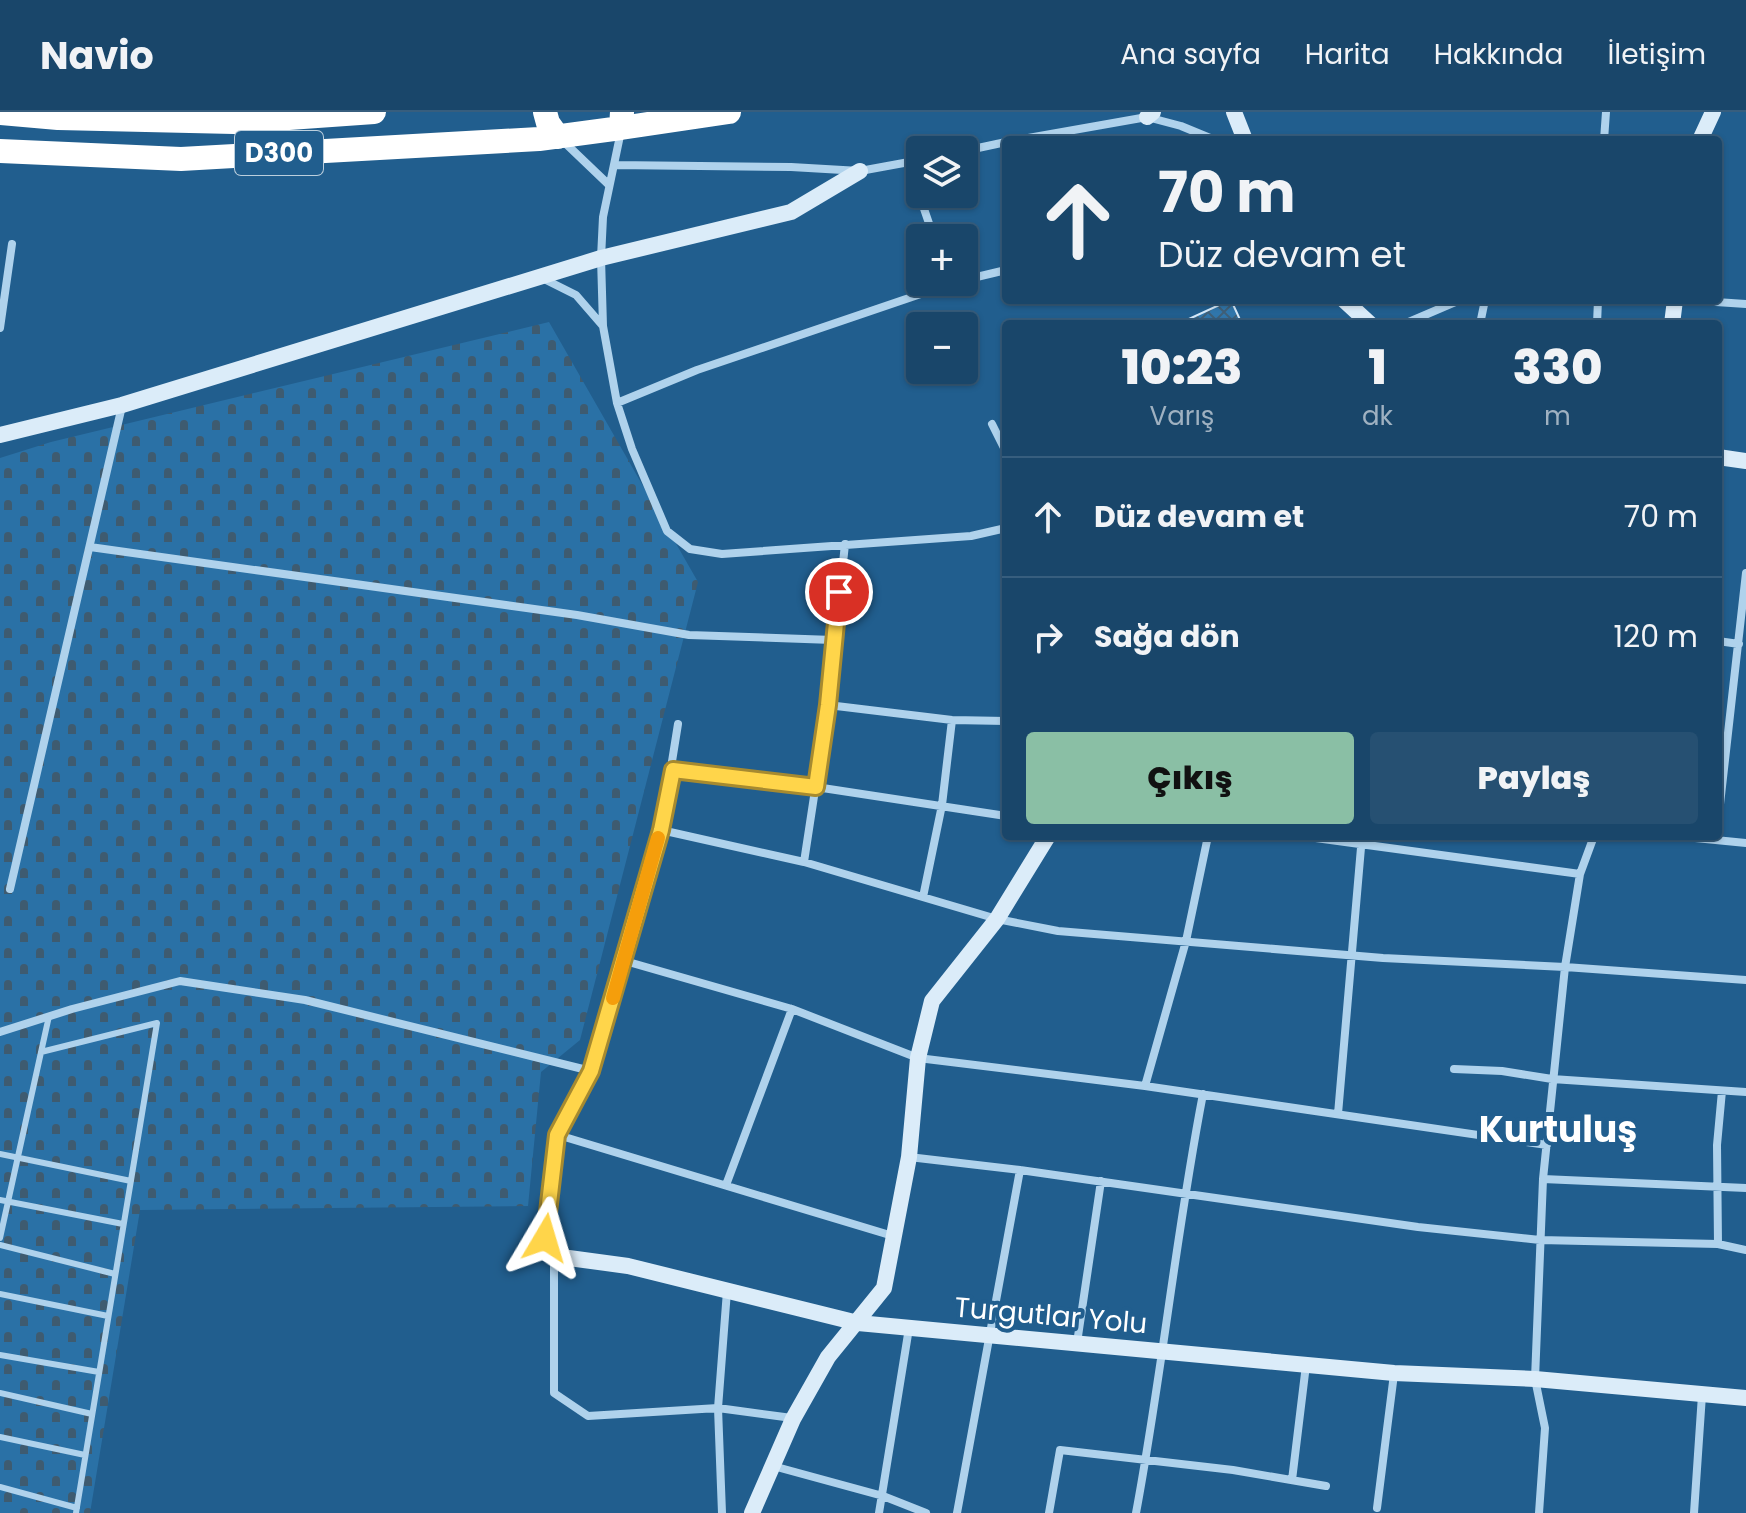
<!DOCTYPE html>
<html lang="tr">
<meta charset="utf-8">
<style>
:root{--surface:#19466a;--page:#265072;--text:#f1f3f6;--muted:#9fb1c1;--line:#375e7e;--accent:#8abfa5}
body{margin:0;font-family:Poppins,sans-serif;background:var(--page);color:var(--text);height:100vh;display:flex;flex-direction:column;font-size:30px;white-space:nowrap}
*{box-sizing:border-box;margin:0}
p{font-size:26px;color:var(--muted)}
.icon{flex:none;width:44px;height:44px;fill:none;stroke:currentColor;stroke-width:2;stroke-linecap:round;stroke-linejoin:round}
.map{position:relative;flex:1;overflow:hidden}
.details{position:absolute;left:1002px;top:208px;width:720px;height:520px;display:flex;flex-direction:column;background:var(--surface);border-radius:8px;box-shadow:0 2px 6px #0004,0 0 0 2px var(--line)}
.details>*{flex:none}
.top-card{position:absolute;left:1002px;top:24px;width:720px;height:168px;border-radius:8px;box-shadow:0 2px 6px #0004,0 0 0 2px var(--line);background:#19466a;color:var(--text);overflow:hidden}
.fabs{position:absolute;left:906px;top:24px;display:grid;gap:16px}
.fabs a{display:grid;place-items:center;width:72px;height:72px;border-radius:8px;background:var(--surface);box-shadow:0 2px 6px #0004,0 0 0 2px var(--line);font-size:40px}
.pin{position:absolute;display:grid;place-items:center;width:68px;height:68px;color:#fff;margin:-34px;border:4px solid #fff;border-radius:50%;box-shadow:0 2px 8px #0007}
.me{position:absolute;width:88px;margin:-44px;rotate:7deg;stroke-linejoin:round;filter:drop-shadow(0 0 6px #0008)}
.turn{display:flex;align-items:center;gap:28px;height:168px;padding:0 24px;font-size:36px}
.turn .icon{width:104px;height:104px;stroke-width:2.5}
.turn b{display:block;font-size:56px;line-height:68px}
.eta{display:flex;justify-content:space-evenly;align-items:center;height:136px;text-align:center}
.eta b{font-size:48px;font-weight:800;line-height:56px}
.cta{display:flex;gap:16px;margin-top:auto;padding:16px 24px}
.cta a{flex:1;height:92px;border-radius:8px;background:var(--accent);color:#111;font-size:32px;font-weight:800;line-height:92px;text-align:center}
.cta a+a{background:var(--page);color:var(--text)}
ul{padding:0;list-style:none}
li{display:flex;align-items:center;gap:24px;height:120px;padding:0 24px;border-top:2px solid var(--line)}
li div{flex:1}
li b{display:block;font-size:30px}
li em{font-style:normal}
header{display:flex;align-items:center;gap:48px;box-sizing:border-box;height:112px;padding:0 40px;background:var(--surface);border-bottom:2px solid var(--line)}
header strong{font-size:38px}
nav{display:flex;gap:44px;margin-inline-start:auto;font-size:28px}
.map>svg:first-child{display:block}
.cemetery{fill:url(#cemetery-stones)}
.building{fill:url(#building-cross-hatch);stroke:#d5e9f9;stroke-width:2}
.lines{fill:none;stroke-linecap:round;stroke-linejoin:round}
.lane{stroke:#afd2ec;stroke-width:6}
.street{stroke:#afd2ec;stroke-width:8}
.secondary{stroke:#dbecf9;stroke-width:16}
.highway{stroke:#fff;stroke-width:24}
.route-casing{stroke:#a68a30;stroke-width:20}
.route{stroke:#ffd54a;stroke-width:14}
.slow{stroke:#f59e0b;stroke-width:14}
.labels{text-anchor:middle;stroke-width:8;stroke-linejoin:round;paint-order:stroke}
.shield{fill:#215e8e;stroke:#bccfdd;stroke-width:2}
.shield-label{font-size:26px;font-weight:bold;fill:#fff}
.street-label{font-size:28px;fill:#fff;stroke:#215e8e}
.district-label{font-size:36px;font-weight:bold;fill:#fff;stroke:#215e8e}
</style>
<header>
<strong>Navio</strong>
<nav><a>Ana sayfa</a><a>Harita</a><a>Hakkında</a><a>İletişim</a></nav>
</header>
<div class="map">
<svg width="1746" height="1401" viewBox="0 0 1746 1401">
<defs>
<pattern id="cemetery-stones" width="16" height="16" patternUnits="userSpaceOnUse" patternTransform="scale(2)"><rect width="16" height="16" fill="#2a71a6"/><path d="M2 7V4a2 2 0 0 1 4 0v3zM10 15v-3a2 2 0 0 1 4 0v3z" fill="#3e5b70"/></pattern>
<pattern id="building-cross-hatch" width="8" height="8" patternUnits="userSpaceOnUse" patternTransform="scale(2)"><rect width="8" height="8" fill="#3076ab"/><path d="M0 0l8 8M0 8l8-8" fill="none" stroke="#3f5f77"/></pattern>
</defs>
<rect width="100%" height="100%" fill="#215e8e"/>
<path class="cemetery" d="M549 210 698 470 580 928 541 960 528 1094 140 1098 90 1401H0V346L51 330Z"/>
<path class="building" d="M1231 188 1242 212H1178L1230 188Z"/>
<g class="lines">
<path class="lane" d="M41 940 157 911 76 1401
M0 1042 131 1069
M0 1088 123 1112
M0 1126 49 904
M0 1133 115 1162
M0 1182 108 1204
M0 1243 99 1260
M0 1281 92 1302
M0 1325 85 1343
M0 1375 77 1396"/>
<path class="street" d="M621 19 603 105 601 146 603 214 617 291 632 337 667 419 690 437 722 442 971 424 1006 416
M562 28 608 72
M1017 28 1147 5 1181 14 1215 28
M1604 28 1606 0
M964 39 1006 30
M908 50 934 126
M614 53 791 55 860 59 920 48
M542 166 576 183 602 213
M964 168 1006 158
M1686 188 1746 192
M1404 212 1460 188
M1480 212 1485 188
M1597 212 1598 188
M0 216 12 132
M617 291 697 258 956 170
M992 312 1006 340
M90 435 577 503 689 523 833 528
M1718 529 1739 532
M828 593 952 608 1006 609
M673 658 816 675 1006 704
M1718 710 1746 461
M661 718 804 750 997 807 1058 819 1383 846 1565 855 1746 868
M1301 724 1580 762
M1675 724 1746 731
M804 750 828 593 845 432
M10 777 122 294
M923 785 942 693 952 608
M625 849 792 897 918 946 1145 974 1547 1033
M0 920 72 897 180 869 305 888 591 959 661 718 678 612
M1454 957 1502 959 1552 967 1746 980
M1145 974 1186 829 1208 724
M1338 1002 1362 724
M558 1023 893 1124
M909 1045 1020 1058 1418 1115 1540 1128 1718 1132 1746 1138
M1543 1067 1746 1076
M726 1073 792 897
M1718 1132 1717 1033 1722 979
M554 1144V1281L588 1304 718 1296 792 1306
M1077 1231 1101 1069
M773 1354 883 1384 926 1401
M1292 1368 1306 1253
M1377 1396 1394 1262
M722 1401 718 1296 727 1179
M879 1401 909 1216
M957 1401 1020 1058
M1049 1401 1060 1338 1233 1358 1326 1374
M1136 1401C1162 1262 1176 1121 1203 982
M1539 1401 1545 1316 1535 1267 1543 1067 1565 855 1580 762 1594 724
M1694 1401 1702 1283"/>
<path class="secondary" d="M1234 0 1245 28
M1147 5 1153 0
M1700 28 1713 0
M1344 188 1370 212
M1672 212 1675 188
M0 323 122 293 601 146 791 100 860 59
M1718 345 1746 349
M591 959 557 1023 545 1126 554 1144 628 1154 858 1211 1394 1261 1535 1267 1746 1286
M752 1401 793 1307 828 1245 884 1176 909 1045 918 946 932 889 997 807 1048 724"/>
<path class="highway" d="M545 0 548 11 558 25
M0 1 58 6 234 10 374 0
M621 16 729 0
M0 39 181 47 539 27 621 16 622 0"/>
</g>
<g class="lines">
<defs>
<path id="route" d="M545 1126 557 1023 591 959 661 718 673 658 816 675 828 593 839 480"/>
</defs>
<use href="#route" class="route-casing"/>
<use href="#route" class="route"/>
<path class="slow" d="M613 886 658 726"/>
</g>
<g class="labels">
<rect class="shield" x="235" y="19" width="88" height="44" rx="6"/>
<g class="shield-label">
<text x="279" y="50">D300</text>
</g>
<g class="street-label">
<text transform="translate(1051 1203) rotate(5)" y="10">Turgutlar Yolu</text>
</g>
<g class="district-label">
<text x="1558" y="1030">Kurtuluş</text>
</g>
</g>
</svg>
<div class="fabs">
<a><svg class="icon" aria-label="layers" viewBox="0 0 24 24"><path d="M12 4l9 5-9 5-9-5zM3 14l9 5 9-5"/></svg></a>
<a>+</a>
<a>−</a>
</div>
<div class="pin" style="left:839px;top:480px;background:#d93025"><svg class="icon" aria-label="arrive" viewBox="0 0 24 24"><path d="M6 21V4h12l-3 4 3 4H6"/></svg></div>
<svg class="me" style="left:545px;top:1126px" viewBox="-20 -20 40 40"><path d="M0-17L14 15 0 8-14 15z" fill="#ffd54a" stroke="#fff" stroke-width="4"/></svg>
<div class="top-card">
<div class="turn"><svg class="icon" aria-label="ahead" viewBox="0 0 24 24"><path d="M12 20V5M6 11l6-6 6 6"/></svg><div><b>70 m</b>Düz devam et</div></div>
</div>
<section class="details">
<div class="eta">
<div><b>10:23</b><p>Varış</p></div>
<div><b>1</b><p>dk</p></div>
<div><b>330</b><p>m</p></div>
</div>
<ul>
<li><svg class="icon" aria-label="ahead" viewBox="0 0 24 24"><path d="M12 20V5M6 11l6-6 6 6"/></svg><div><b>Düz devam et</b></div><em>70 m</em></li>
<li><svg class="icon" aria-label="right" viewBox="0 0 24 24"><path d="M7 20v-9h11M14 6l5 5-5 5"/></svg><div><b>Sağa dön</b></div><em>120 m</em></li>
</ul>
<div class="cta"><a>Çıkış</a><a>Paylaş</a></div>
</section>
</div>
